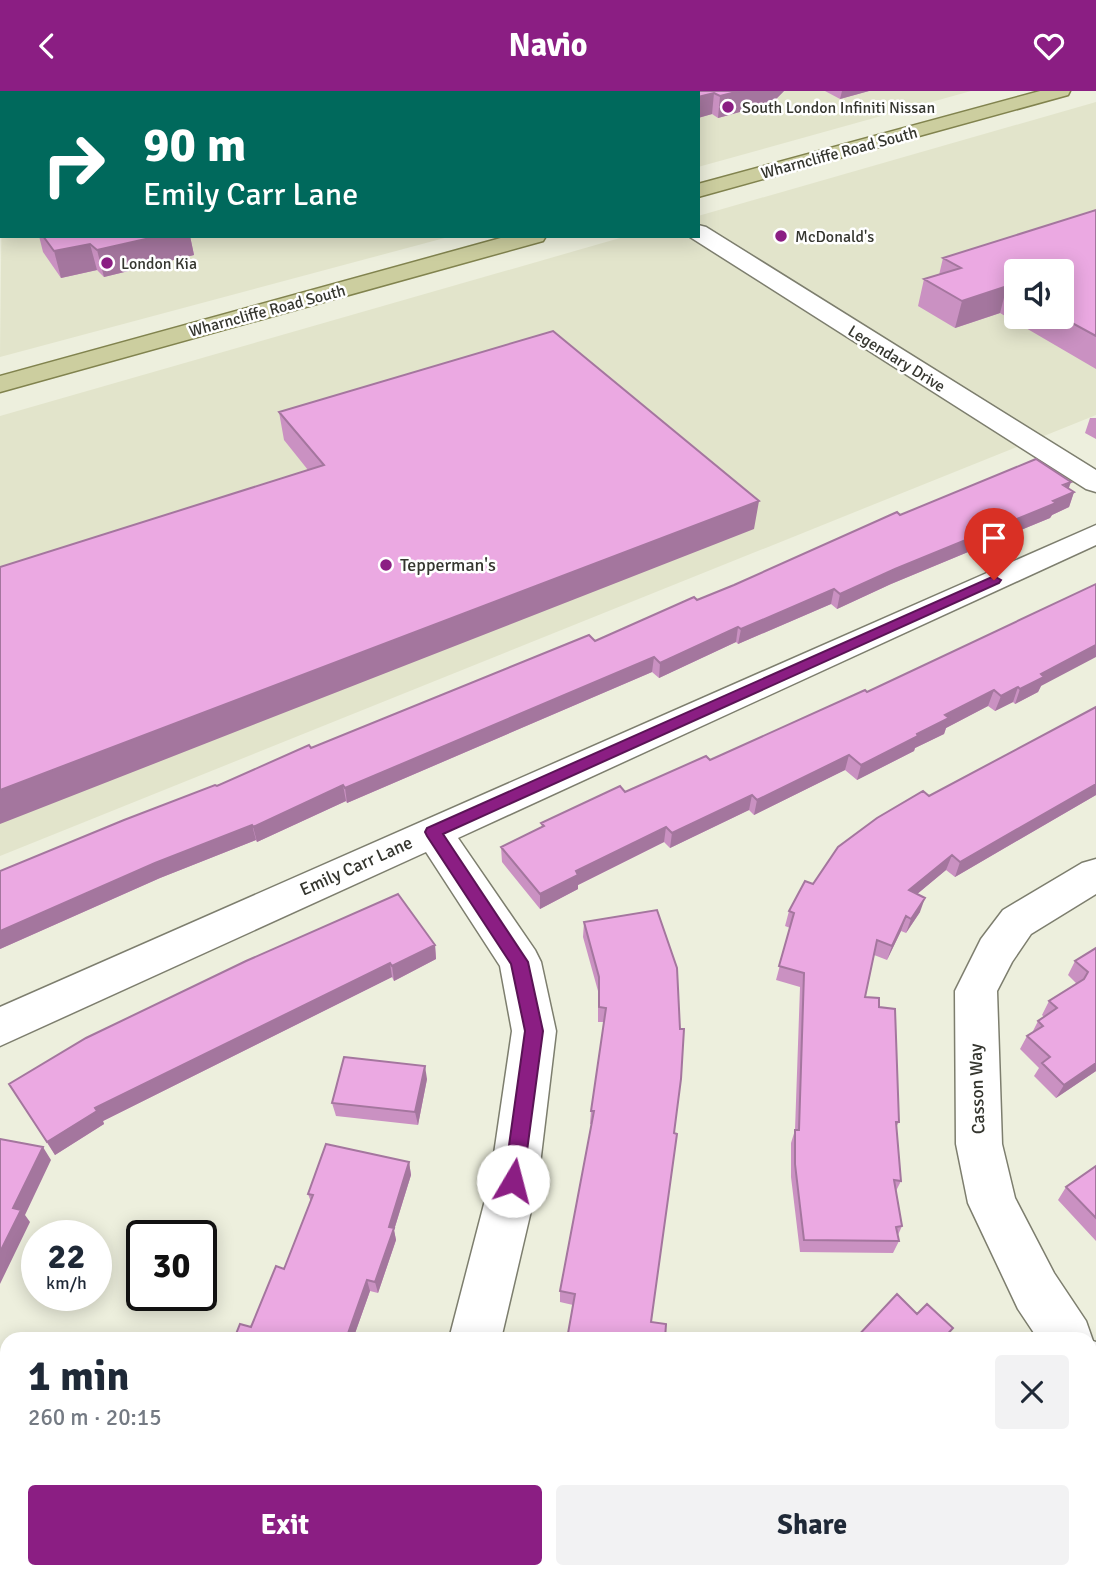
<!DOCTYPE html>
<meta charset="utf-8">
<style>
:root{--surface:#fff;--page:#f2f2f3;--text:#1f2937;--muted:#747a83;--accent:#8b1e83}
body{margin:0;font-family:Signika,sans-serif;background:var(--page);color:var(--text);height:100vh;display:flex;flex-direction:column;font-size:26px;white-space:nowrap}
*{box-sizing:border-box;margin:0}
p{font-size:23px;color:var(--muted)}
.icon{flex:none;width:38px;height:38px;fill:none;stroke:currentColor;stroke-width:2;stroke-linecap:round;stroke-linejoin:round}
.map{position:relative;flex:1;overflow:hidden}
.details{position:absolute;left:0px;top:1241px;width:1097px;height:247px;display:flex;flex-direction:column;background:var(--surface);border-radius:21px 21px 0 0;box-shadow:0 4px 18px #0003}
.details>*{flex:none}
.hud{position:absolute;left:0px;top:0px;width:700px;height:147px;box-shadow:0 4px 18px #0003;background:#00695c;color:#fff;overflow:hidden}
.buttons{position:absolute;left:1004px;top:168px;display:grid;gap:14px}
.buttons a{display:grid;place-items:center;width:70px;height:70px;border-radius:7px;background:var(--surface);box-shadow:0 4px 18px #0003;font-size:35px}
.speed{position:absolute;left:21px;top:1129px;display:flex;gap:14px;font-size:35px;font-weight:700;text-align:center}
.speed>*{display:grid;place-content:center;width:91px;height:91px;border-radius:50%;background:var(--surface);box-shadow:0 4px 18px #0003;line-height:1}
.speed small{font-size:18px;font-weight:400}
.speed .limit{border:4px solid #111;border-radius:10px;background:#fff;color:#111}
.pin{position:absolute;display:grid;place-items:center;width:60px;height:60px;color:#fff;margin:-72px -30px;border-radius:50% 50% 50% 0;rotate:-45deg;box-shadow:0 0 7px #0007}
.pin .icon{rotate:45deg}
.me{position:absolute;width:77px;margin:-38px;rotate:8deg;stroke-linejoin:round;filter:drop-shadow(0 0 5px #0008)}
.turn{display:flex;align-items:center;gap:24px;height:147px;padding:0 28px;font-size:32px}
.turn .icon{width:91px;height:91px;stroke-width:2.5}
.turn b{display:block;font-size:49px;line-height:60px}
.round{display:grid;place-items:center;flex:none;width:74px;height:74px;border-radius:7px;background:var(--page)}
.summary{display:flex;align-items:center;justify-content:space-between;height:119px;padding:0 28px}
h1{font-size:42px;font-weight:800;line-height:52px}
.primary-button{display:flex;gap:14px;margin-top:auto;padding:14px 28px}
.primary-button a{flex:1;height:80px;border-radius:7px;background:var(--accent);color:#fff;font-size:28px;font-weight:800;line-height:80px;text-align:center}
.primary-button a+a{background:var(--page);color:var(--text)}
header{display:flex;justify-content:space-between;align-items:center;height:91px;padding:0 28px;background:var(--accent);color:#fff;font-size:32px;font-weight:800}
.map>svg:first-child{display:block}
.built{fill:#e2e4cb;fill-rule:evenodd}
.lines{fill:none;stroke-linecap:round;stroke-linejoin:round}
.minor-casing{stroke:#7d7e6e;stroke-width:3}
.major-casing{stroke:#81834e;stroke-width:3}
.minor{fill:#fff;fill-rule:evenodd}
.major{fill:#ccce9f;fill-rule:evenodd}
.wall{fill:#ca91c2;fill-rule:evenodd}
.shaded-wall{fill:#a4769e}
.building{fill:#eba9e2;stroke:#a4769e;stroke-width:2}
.route{fill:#8b1e83;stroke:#5a1455;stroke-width:2}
.poi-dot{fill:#8b1e83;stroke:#fff;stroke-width:2.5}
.labels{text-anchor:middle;stroke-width:5;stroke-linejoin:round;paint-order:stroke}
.far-poi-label{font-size:16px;fill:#35362f;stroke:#fff;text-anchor:start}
.far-street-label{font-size:16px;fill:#35362f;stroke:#fff}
.poi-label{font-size:18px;fill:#35362f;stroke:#fff;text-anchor:start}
.street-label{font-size:18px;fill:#35362f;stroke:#fff}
</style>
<header><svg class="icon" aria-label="back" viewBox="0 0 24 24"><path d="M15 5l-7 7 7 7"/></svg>Navio<svg class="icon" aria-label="heart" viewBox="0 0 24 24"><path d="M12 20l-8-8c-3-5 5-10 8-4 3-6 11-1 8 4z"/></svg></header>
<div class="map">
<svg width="1096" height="1486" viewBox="0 0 1096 1486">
<rect width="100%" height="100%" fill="#edefdd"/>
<path class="built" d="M194 0H971L698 76V2H183Z
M1096 11V324L0 765V325L627 145H698V125ZM1017 180H1062V226H1017Z
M2 89V145H452L0 266Z"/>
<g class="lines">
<defs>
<path id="minor" d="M698 134 706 136 1096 379V401L1086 398 690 146 698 145Z
M1096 434V454L458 747 535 859 541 871 556 940 538 1090 501 1248H449L490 1090 512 940 500 875 426 761 0 955V916Z
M1096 768V803L1031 843 1012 871 997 900 1002 1053 1015 1107 1054 1182 1086 1230 1093 1250 1096 1251V1308L1090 1306V1248H1038L1018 1218 968 1112 956 1053 955 900 981 848 1003 819 1082 772Z
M1096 1342V1399L1090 1401V1344Z
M7 1366V1438L0 1441V1369Z
M7 1458V1480H53L50 1486H0V1465Z
M310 1480H368L366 1486H308Z
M974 1480H1034L1031 1486H972Z"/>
<path id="major" d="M1040 0H1070L1068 4 698 106V93Z
M508 145H546L543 150 0 301V285Z"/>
</defs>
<use href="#minor" class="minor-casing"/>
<use href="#major" class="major-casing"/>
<use href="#minor" class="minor"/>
<use href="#major" class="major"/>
</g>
<path class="wall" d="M3 0H64L62 2H3Z
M609 0H784L772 12 718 27 712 23 698 27V2H609Z
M825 0H869L840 8Z
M1096 119V278L1000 222 955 237 918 215 924 188 939 184 943 167ZM1017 180 1062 226H1017Z
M39 145H190L194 164 104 186 97 179 61 187 43 161Z
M279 321 754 438 308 379 284 349Z
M1090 327H1096V348L1085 342Z
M1069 398 1074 401 1069 416 1052 424 1050 427 891 493 837 518 831 513 738 553 736 551 659 587 652 581 347 712 346 710 257 751 256 749 160 787 0 858V780L311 657 595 550 734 494 900 424Z
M1041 595 1038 601 1015 613 1013 611 995 620 988 615 946 637 944 643 915 657 914 660 857 689 845 679 754 724 749 719 670 757 664 751 578 794V798L540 818 502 771 501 756 542 736 541 732 710 669 867 601Z
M1096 616V704L955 786 946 779 917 803 920 821 906 842 901 840 887 869 874 864 865 906 879 916 899 1031 896 1036 901 1090 896 1100 902 1135 898 1144 899 1150 893 1162 800 1161 791 1086V1052L795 1039 800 896 776 889 790 837 785 835 789 820 813 793 929 705Z
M657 819 573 1214 560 1211V1200L592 1033H590L591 1020 604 931H598V900L583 846 584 831Z
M435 854 436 868 394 890 392 886 103 1030 104 1033 55 1064 9 993Z
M1096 857V980L1056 1007 1034 985 1039 977 1020 958 1027 945 1032 942 1038 930 1044 926 1042 924 1049 910 1077 893 1068 884 1075 870Z
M427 988 418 1034 336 1025 332 1012Z
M409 1071 411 1084 394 1139 396 1149 378 1202 370 1200 353 1248H234L251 1236 284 1178 311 1111 308 1103Z
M1096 1075V1150L1058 1109 1066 1096Z"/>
<path class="shaded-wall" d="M47 0H64L62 2H47Z
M740 0H784L772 12 718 27 720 5Z
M842 0H869L840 8Z
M714 2 712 23 698 27V6Z
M159 145H190L194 164 104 186 97 159Z
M90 153 97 179 61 187 54 160Z
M1007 195 1000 222 955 237 962 210Z
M1071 391 1066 405 1074 401 1069 416 1052 424 1050 427 891 493 837 518 840 503Z
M759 410 754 438 0 733V699Z
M834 498 831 513 738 553 741 538Z
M738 536 736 551 659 587 660 572Z
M1096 554V566L1041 595 1038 601 1015 613 1020 598 1041 583Z
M654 566 652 581 347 712 345 697Z
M1018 596 1013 611 995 620 1001 605Z
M994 599 988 615 946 637 944 643 915 657 914 660 857 689 861 674 917 643 945 624Z
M849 664 845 679 754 724 757 709Z
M1096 693V704L955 786 960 771Z
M343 694 346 710 257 751 253 736Z
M752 704 749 719 670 757 672 742Z
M252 734 256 749 160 787 0 858V840L155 772Z
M666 736 664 751 578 794V798L540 818V803L576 780Z
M952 764 946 779 904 814 909 799Z
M925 807 920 821 906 842 911 828Z
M906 825 901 840 887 869 892 855Z
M435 854 436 868 394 890 392 875Z
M390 872 392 886 103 1030 104 1033 55 1064 47 1051 95 1017Z
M1096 972V980L1056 1007 1064 994Z
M425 975 427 988 418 1034 415 1021Z
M43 1056 51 1069 25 1124 30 1131 0 1193V1161L13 1117Z
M409 1071 411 1084 394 1139 396 1149 378 1202 375 1191 389 1136Z
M367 1189 370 1200 353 1248H346Z
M227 1480H247L244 1486H224Z
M537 1480H542L540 1486H535Z"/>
<path class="building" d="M612 0H740L720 5 714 2 698 6V2H615Z
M1096 119V245L1061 226 1062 180H1017V201L1007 195 962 210 924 188 961 177 943 167Z
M43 145H159L97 159 90 153 54 160Z
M553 240 759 410 0 699V476L324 374 279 321Z
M1036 368 1071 391 1063 394 1074 401 1053 410 1056 412 895 478 840 503 834 498 741 538 738 536 660 572 654 566 345 697 343 694 253 736 252 734 155 772 0 840V780L124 729 215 694 217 695 309 654 311 657 589 544 595 550 694 506 697 509 734 494 897 421 900 424Z
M1096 493V554L1041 583 1044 586 1020 598 1018 596 1001 605 994 599 945 624 949 627 917 643 918 645 861 674 849 664 757 709 752 704 672 742 666 736 576 780 578 784 540 803 501 756 544 735 541 732 620 695 625 701 706 665 710 669 865 599 867 601Z
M1096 616V693L960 771 952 764 909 799 925 807 911 828 906 825 892 855 877 849 865 906 879 907V916L895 918 899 1031H896L901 1090 894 1089 902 1135 896 1136 899 1150 804 1149 795 1073V1039H799L804 882 779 875 794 822 789 820 805 790 813 793 838 756 877 727 923 700 929 705Z
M398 803 435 854 392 875 390 872 95 1017 97 1020 47 1051 9 993 86 947 246 870Z
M657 819 677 877 680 938H684L681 988 674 1042 677 1043 651 1231 666 1233 665 1248H567L575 1203 560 1200 594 1020H591L606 917 599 916V886L584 831Z
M1096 857V972L1064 994 1042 972 1050 966 1027 945 1043 935 1038 930 1057 917 1049 910 1084 888 1088 881 1075 870Z
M344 966 425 975 415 1021 332 1012Z
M0 1048 43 1056 13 1117 21 1119 0 1161Z
M326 1053 409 1071 389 1136 394 1137 375 1191 367 1189 346 1248H234L240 1233 251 1236 276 1175 284 1178 313 1104 308 1103Z
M1096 1075V1127L1066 1096Z
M897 1203 917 1223 927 1213 953 1237 944 1247 945 1248H855Z
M53 1480H227L224 1486H50Z
M440 1480H537L535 1486H437Z
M725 1480H852L850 1486H722Z"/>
<path class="route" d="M994 485 1001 489 999 492 443 743 528 871 543 940 523 1090 520 1097 513 1100 506 1097 504 1090 525 940 511 873 427 745 425 741 427 737Z"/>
<g class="poi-dot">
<circle cx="728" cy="16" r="7"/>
<circle cx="781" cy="145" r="7"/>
<circle cx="107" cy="172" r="7"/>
<circle cx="386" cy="474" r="7"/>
</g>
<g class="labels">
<g class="far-poi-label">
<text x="742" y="22">South London Infiniti Nissan</text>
<text x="795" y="151">McDonald's</text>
<text x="121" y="178">London Kia</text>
</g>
<g class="far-street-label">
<text transform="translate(839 61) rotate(-15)" y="6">Wharncliffe Road South</text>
<text transform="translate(267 219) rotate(-15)" y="6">Wharncliffe Road South</text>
<text transform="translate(897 267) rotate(32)" y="6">Legendary Drive</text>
</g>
<g class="poi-label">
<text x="400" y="480">Tepperman's</text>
</g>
<g class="street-label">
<text transform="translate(356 775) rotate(-24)" y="6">Emily Carr Lane</text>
<text transform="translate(977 998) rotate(-92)" y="6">Casson Way</text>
</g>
</g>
</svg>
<div class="buttons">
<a><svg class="icon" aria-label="sound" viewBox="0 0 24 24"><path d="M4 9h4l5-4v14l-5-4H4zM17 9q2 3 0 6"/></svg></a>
</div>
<div class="speed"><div>22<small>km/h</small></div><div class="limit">30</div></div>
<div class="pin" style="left:994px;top:489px;background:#d93025"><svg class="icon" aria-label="arrive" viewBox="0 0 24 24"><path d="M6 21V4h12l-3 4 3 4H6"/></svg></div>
<svg class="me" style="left:513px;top:1090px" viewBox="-20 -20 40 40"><circle r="19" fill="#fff"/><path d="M0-13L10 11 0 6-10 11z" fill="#8b1e83"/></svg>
<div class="hud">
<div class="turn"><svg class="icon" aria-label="right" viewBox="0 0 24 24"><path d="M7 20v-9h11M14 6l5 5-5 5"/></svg><div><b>90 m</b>Emily Carr Lane</div></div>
</div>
<section class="details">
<div class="summary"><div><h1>1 min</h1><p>260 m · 20:15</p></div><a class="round"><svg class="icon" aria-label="close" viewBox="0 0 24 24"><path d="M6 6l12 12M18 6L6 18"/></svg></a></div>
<div class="primary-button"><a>Exit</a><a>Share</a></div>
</section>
</div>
